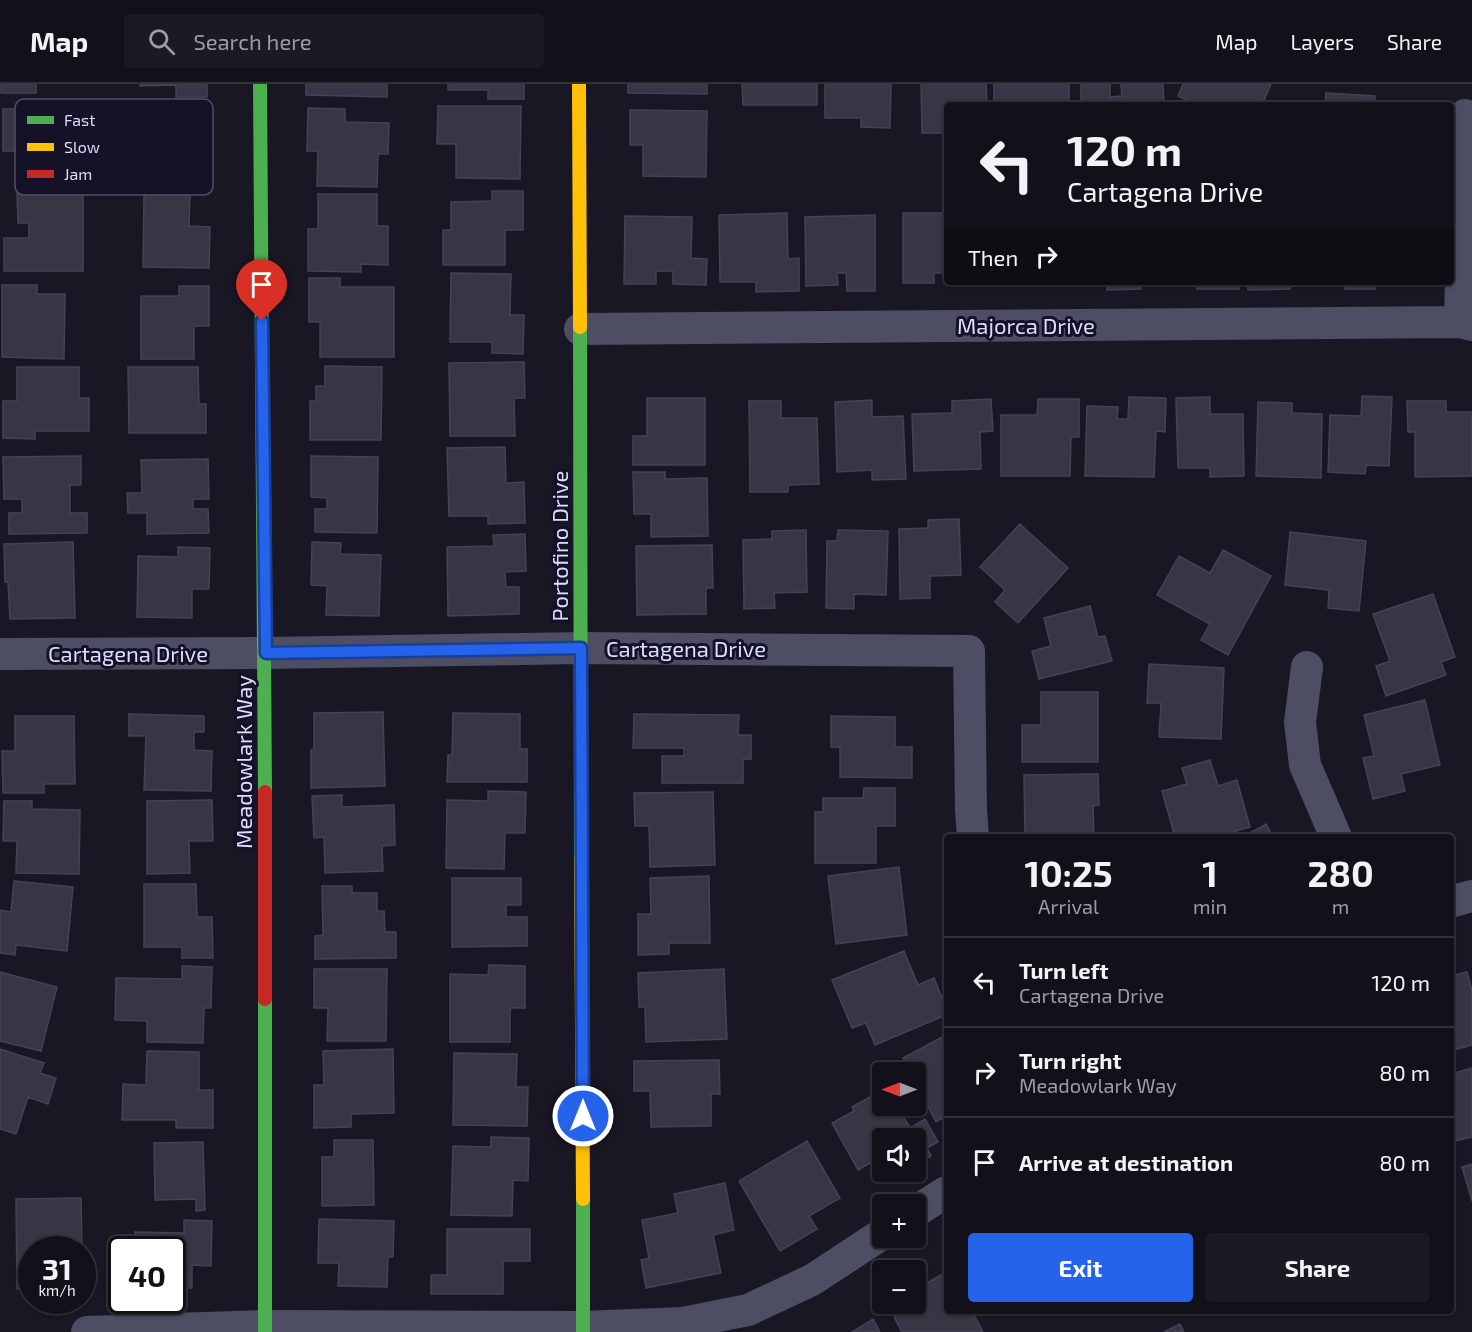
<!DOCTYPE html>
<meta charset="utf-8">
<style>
:root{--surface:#12111a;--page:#1b1a23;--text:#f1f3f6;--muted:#9c9da2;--line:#313139;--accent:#2563eb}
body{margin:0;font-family:"Exo 2",sans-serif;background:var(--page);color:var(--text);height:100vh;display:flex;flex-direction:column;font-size:22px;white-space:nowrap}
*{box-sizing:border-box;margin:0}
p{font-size:20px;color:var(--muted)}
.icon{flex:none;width:33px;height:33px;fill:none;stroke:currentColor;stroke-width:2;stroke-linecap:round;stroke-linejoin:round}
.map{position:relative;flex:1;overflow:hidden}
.panel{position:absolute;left:944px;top:750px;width:510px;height:480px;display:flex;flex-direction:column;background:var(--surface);border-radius:6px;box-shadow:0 2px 4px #0004,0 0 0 2px var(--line)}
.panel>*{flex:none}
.banner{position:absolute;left:944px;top:18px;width:510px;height:183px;border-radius:6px;box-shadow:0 2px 4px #0004,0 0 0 2px var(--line);background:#12111a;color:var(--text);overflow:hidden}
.needle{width:39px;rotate:270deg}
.fabs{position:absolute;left:872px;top:978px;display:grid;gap:12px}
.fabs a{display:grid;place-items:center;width:54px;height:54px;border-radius:6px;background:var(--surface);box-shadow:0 2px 4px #0004,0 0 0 2px var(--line);font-size:30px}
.speed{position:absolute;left:18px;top:1152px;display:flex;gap:12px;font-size:30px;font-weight:700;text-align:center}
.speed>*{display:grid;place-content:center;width:78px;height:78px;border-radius:50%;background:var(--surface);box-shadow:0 2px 4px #0004,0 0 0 2px var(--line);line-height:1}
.speed small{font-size:15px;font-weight:400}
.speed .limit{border:3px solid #111;border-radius:9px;background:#fff;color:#111}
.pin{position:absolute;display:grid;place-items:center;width:51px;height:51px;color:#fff;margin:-62px -26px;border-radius:50% 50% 50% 0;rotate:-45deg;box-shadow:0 0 6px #0007}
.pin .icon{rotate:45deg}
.me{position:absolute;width:66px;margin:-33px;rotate:0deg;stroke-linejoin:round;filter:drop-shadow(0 0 4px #0008)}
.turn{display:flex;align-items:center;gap:21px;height:126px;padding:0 24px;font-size:27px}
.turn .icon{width:78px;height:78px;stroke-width:2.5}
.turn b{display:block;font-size:42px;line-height:51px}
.then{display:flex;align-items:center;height:57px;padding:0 24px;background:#0003;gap:12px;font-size:22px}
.eta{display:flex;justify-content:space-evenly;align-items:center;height:102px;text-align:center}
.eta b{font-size:36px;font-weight:700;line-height:42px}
.primary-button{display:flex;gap:12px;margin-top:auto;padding:12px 24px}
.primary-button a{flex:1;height:69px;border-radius:6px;background:var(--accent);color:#fff;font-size:24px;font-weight:700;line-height:69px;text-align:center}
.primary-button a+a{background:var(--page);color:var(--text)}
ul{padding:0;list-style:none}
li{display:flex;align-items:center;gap:18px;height:90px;padding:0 24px;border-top:2px solid var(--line)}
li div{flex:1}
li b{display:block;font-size:22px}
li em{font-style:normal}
header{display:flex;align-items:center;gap:36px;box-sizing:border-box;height:84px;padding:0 30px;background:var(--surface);border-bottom:2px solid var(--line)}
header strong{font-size:28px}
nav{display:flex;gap:33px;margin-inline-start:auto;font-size:21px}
.search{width:420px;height:54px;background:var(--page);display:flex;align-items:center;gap:15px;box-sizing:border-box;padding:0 21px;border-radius:6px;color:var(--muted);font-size:22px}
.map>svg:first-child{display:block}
.building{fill:#373644;stroke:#454256;stroke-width:1.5}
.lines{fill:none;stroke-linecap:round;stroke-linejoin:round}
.street{stroke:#4d4d63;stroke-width:32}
.fast{stroke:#4caf50;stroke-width:14}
.slow{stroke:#ffc107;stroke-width:14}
.jam{stroke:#c62828;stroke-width:14}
.route-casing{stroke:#184099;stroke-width:15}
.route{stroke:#2563eb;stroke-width:10}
.labels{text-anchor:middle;stroke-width:6;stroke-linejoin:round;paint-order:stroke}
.street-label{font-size:22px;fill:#dedcfd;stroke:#151228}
.key{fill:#151228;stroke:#514f68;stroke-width:1.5}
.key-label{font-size:16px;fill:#dedcfd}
</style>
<header>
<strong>Map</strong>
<div class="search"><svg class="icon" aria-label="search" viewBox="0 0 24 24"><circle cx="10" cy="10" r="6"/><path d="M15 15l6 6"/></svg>Search here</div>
<nav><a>Map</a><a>Layers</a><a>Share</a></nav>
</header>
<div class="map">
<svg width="1472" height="1248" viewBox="0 0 1472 1248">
<rect width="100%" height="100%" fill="#181723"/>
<path class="building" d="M1 0H36V9H1Z
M140 0H207V13H176V1L140 2Z
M306 0H387V13L306 11Z
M448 0H524V15H488V6H448Z
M628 0H707V10L628 9Z
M742 0H817V21H743Z
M825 0H891L890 44 861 43V34H825Z
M921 0H986L987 21H946V49H922Z
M994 0H1069V21H994Z
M1081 0H1110V13L1122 12 1121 0H1163L1164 21H1081Z
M1183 0H1271L1262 21H1198L1178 12Z
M1326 9 1375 12V21H1325Z
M438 22H521L520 95 456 94V60H437Z
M308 24 345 25V38L389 39 388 70H378L377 103 317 102 318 67H307Z
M3 25H33L32 38H78V77H88V100H19V67H3Z
M630 26 707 27 706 93 643 92V61H630Z
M492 107H523V146H505V181H443V146H451V118L492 117Z
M83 108V187H4V154H29V139H18L17 109Z
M144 109H190L189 142 210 143 209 184 143 183Z
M318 110H377V142H388V181L361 180V188L308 187V145H318Z
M787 129 788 175 799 174V207L756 208V198H720L719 131Z
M903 129H946V189H934V199H903Z
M875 131V207H847L846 189H837L838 201 806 202 805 133Z
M625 132 692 133 691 174 707 175 706 201 673 200V187H656V200H624Z
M451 189 511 190 510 231H524L523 270 492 269V258H450Z
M309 194H340V203H394V273H320V238H309Z
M1017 198H1054V200H1017Z
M1070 198H1141V205L1107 206V199L1070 200Z
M1197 198H1239V205H1197Z
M1247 198H1290V205L1248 206Z
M1346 198H1375V205H1345Z
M2 201H37V210H65L64 275 2 273Z
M179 202H209V242H194V275H141V212H179Z
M524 278 525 314H514L515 352H450L449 279Z
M325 282 382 283 381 356H310V317H316V302H325Z
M17 283H79V314H89V347H35V355L3 354V317H17Z
M128 283H198L199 320H206V349H129Z
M1362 312 1392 313 1389 382 1366 381 1365 390 1328 388 1330 331 1361 332Z
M1129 313 1166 314 1165 348 1156 347 1154 393 1085 392 1087 322 1118 323 1117 335H1128Z
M1210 313V330H1243L1244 392 1210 393V384H1178L1176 314Z
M647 314H705V381H633V352H647Z
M991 315 993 347 980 348 981 385 914 387 912 330 952 329V317Z
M1038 315H1079V353H1071L1070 392H1001V331H1037Z
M872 316V333L903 332 906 395 872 396V386L837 388 835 318Z
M749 317H781V334H817L819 400 788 401V408H750Z
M1407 317H1446V328H1472V392L1415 393V348H1408Z
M1258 318 1292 319V329L1322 330 1321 394 1256 392Z
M505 363 506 399 524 398 525 439 488 440V432H449L447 364Z
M81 372V401H70V429H87V449L9 450V429H22V415H4L3 373Z
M311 372 378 373 377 449 315 448V425H327V414L311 413Z
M208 375 209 415H193V425H208L209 449 147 450V429H128L127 409H142L141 376Z
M633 388H665V395L707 394 708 452 651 453V430H634Z
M959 435 961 491 930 492V514L900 515 899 445 928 444V436Z
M1020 440 1068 484 1018 539 995 518 1005 506 980 483Z
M806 446 807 508 774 509 775 524 744 525 743 456 772 455V447Z
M838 446 888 447 886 511 854 510V525L826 524 827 457H837Z
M1290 448 1366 457 1359 527 1328 524 1329 506 1285 501Z
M525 450 526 487 505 488 506 503H519V530L448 532 447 463 494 462 493 451Z
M73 458 75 534 10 535 8 498H5L4 460Z
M312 458 341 459 340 470 381 471 379 532 326 531 327 502 311 501Z
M712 461 713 504H706V530L637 531 636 462Z
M178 463 210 464 209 505H192V534L137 533 138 472 178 473Z
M1223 466 1271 492 1228 571 1201 556 1210 540 1157 511 1179 472 1210 489Z
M1433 510 1455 573 1441 578 1446 591 1386 612 1376 582 1390 577 1373 530Z
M1090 522 1098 553 1105 552 1112 577 1039 595 1032 567 1051 562 1044 534Z
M1149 580 1224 584 1221 655 1159 653 1161 619H1147Z
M1041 608H1098V678H1022V641H1041Z
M1425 616 1440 681 1401 690 1405 707 1373 715 1363 674 1374 672 1364 631Z
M383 628 385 702 311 704V666H314V629Z
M453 629 520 630V665H527V698H447L448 671H452Z
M129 630 204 632V648H194V666L212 667 211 707 144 706 146 652H129Z
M634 630 739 631 738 651H751V675H743V699H662V672H684V664H633Z
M15 632H74L75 700H44V709H3L2 667H15Z
M831 632 895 633V663H912V694L840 693V663H831Z
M1210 676 1218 702 1237 696 1250 743 1215 753H1175L1162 707 1187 700 1182 684Z
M1098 690 1099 721 1093 722 1094 753H1025L1024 691Z
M864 704H895V742H876V779H815V728H823V714H863Z
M488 707 526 708 525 749H505L504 785 446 784 447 716 488 717Z
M713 708 715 781 650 783 649 742H635L634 709Z
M342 711V723L394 721 395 761 382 762 383 787 325 789 324 753 314 754 312 712Z
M212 716 213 757H189L190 789 147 790V717Z
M4 717H32V725L80 726 79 790 16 789 17 757H3Z
M1266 740 1273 753H1243Z
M899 783 907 851 836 860 828 792Z
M709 792 710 859H669V870L638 871V830H651L650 794Z
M452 794H521V821H506V833H527V862L452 863Z
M14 797 73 803 67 867 16 861 15 871 0 869V826L11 828Z
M144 800H196L197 833H212L213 874H182V863H144Z
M322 802H352V809H377V827H384L385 848H396V874L315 875V852L323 851Z
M904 867 918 901 934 894 946 924V931L875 961 866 939 852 944 832 896Z
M489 881 525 882V924H510V958H450V890L488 891Z
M182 882 212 883 211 924H204L203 959 147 958V937L115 936 116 894 182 895Z
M314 885H387L386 957H327L328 924H314Z
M724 885 727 955 646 958 645 923H639L638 889Z
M0 888 57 903 41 967 0 957Z
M1467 888 1472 906V961L1450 967V892Z
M946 951V1032L936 1038 915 997V988H910L903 974Z
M0 965 44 979 40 989 56 994 48 1020 28 1013 16 1050 0 1045Z
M393 965 394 1029 351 1030V1043L314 1044V1001H324L323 967Z
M147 967 199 968V1006H213V1044H176V1036H122L123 1000 146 1001Z
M454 969 517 970 516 1003H528L527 1042 453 1041Z
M719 976 720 1010H711V1042L651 1043 650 1007H634V977Z
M1472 984V1053L1450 1058V990Z
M882 1006V1022H897L910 1044 925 1035 938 1058 927 1064 931 1072 915 1081V1054H882V1072L858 1086 832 1039 854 1027 852 1023Z
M491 1053 529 1054 528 1097 513 1096 512 1132 451 1131 453 1062 491 1063Z
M334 1056H373L374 1121 322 1122V1073H334Z
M807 1057 840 1114 809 1132 817 1145 780 1167 739 1097Z
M203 1058 205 1126 196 1127V1115L155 1116 154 1059Z
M1472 1080V1117L1462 1083Z
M725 1099 734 1146 713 1151 721 1189 646 1204 641 1176 649 1174 642 1136 678 1129 674 1110Z
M81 1114 82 1166H32V1205H17L16 1115Z
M319 1135 394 1137 393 1173H388L387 1203 338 1202 339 1179H318Z
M184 1136 212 1137 211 1182 192 1181V1204H172V1166H135V1148L184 1149Z
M447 1145H530V1177H503V1210H431V1191H447Z
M946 1188V1227H972L983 1248H902L894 1233 926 1215 920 1203Z
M873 1235 880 1248H852Z
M1180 1240 1184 1248H1164Z"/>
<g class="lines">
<path class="street" d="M1460 238 1465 31
M580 245 1460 238 1472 241
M0 570 265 569 581 564 969 567 971 726 973 753
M1307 583 1300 638 1305 681 1336 753
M1450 818 1472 812
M915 1128 946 1108
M87 1248 265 1242 583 1243 683 1239 748 1226 812 1196 882 1150"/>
<path class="fast" d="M260 0 265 708
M580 243 581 773
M265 915V1248
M583 1115V1248"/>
<path class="slow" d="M579 0 580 243
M581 773 583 1115"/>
<path class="jam" d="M265 708V915"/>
</g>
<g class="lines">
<defs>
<path id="route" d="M262 237 266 569 581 564 583 1032"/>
</defs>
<use href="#route" class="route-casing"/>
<use href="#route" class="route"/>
</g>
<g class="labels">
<g class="street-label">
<text x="1026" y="250">Majorca Drive</text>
<text transform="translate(560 462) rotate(-90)" y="8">Portofino Drive</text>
<text x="686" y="573">Cartagena Drive</text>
<text x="128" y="578">Cartagena Drive</text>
<text transform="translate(244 678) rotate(-90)" y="8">Meadowlark Way</text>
</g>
</g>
<rect x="15" y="15" width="198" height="96" rx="9" class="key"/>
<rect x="27" y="32" width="27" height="8" fill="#4caf50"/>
<rect x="27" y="59" width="27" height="8" fill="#ffc107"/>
<rect x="27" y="86" width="27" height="8" fill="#c62828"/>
<g class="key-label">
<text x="64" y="42">Fast</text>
<text x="64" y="69">Slow</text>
<text x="64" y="96">Jam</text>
</g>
</svg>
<div class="fabs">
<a><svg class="needle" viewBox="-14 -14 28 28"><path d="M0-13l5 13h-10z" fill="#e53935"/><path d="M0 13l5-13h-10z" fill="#9c9da2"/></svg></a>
<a><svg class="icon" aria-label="sound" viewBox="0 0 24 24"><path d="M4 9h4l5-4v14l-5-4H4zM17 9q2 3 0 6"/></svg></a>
<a>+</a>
<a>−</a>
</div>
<div class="speed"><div>31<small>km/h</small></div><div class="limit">40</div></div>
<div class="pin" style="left:262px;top:237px;background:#d93025"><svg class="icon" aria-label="arrive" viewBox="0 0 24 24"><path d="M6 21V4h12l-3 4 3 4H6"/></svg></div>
<svg class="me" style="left:583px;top:1032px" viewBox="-20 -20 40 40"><circle r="17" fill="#2563eb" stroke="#fff" stroke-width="3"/><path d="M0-11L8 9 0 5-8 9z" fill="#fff"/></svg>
<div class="banner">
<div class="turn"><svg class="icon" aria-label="left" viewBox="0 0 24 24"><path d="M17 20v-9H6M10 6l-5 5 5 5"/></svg><div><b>120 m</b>Cartagena Drive</div></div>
<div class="then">Then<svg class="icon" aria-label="right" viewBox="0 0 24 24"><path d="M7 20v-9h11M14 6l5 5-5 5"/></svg></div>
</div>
<section class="panel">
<div class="eta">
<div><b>10:25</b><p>Arrival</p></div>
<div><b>1</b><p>min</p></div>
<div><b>280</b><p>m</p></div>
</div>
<ul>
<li><svg class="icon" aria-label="left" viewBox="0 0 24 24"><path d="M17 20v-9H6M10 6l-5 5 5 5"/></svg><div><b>Turn left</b><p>Cartagena Drive</p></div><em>120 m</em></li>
<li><svg class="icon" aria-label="right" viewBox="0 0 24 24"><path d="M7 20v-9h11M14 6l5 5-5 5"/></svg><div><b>Turn right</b><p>Meadowlark Way</p></div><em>80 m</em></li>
<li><svg class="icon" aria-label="arrive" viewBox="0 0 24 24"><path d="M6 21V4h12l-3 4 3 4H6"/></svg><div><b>Arrive at destination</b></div><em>80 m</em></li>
</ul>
<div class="primary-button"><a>Exit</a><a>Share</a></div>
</section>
</div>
